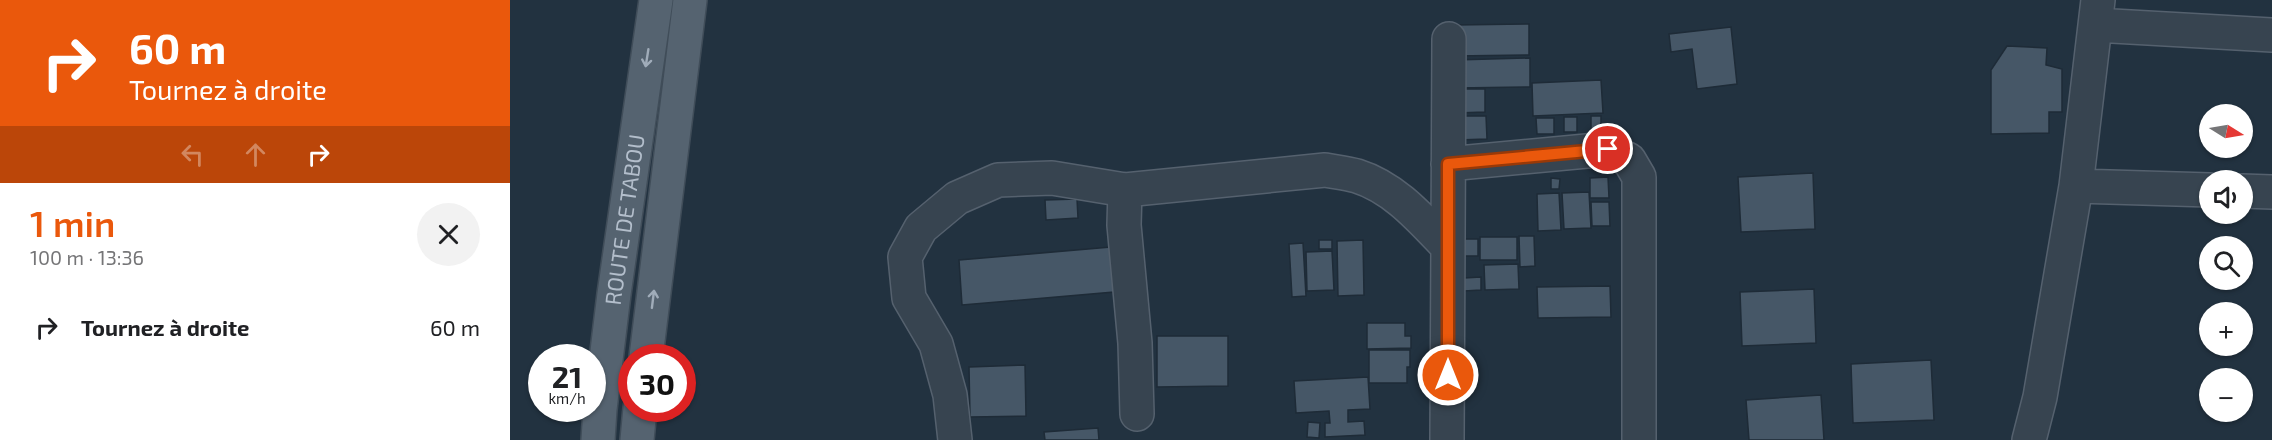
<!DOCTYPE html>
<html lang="fr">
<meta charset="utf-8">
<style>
:root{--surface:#fff;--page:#f2f2f2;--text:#202124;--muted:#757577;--accent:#ea580c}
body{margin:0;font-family:"Exo 2",sans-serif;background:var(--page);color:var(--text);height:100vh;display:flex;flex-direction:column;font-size:22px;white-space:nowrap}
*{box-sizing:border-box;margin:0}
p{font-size:20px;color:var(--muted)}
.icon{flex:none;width:33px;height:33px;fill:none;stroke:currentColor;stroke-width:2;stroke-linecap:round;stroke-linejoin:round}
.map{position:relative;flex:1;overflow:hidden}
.sheet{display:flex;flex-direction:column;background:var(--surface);width:510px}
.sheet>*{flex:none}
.top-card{background:#ea580c;color:#fff;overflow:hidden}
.needle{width:39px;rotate:101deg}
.controls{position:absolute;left:1689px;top:104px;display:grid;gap:12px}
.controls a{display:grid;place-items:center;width:54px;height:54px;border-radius:50%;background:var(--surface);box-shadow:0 2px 4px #0004;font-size:30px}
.speed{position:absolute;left:18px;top:344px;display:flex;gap:12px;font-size:30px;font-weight:700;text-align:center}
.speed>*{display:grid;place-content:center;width:78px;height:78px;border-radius:50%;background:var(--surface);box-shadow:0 2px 4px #0004;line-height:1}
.speed small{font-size:15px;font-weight:400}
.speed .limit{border:9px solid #d22;background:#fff;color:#111}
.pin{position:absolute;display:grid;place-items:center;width:51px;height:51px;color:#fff;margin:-26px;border:3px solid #fff;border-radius:50%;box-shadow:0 2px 6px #0007}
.me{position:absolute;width:66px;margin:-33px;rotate:0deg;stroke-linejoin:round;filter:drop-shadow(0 0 4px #0008)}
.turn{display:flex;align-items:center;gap:21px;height:126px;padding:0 30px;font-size:27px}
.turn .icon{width:78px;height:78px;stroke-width:2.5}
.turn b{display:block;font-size:42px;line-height:51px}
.lanes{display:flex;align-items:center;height:57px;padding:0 30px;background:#0003;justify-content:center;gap:30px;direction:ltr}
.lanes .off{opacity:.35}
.round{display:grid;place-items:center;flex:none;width:63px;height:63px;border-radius:32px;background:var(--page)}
.headline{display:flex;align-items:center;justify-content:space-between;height:102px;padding:0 30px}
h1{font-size:36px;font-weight:600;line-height:45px;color:var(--accent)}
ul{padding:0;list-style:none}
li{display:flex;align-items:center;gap:18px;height:84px;padding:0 30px}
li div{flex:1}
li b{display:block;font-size:22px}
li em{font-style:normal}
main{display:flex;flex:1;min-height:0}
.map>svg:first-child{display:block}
.building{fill:#465767;stroke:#1e2b37;stroke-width:1.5}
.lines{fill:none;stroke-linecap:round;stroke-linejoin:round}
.minor-casing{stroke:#55616e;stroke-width:36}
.major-casing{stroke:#404d59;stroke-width:36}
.minor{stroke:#374450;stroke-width:33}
.major{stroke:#556370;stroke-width:33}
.oneway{stroke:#a0acb9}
.route-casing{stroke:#983908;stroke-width:15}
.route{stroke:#ea580c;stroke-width:10}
.labels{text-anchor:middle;stroke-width:6;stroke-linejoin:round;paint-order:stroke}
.street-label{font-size:22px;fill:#b3becb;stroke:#1c2935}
</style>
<main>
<section class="sheet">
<div class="top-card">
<div class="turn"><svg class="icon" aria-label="right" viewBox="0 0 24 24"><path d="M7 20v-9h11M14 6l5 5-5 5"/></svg><div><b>60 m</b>Tournez à droite</div></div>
<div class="lanes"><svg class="icon off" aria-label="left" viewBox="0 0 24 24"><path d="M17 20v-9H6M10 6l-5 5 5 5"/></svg><svg class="icon off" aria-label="ahead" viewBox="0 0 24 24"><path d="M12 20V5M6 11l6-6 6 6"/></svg><svg class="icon" aria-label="right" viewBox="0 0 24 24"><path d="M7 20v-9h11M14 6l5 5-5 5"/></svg></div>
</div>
<div class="headline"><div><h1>1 min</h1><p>100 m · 13:36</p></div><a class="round"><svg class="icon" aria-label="close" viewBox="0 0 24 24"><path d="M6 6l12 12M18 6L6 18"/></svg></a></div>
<ul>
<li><svg class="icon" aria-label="right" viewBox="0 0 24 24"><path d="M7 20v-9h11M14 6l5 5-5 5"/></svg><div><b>Tournez à droite</b></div><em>60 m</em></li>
</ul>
</section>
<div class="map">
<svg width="1762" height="440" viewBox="0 0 1762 440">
<rect width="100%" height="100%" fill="#223240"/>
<path class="building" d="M1019 24V55L944 56V25Z
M1221 27 1227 84 1187 89 1182 49 1161 52 1159 34Z
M1497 46 1537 48 1536 65 1552 69V112H1539V133L1481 134V70Z
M1020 58V87L945 88V60Z
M1091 80 1093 113 1023 116 1022 83Z
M945 89H975V112L946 113Z
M947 116H976L977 139 947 140Z
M1081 116H1091V133H1081Z
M1054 117H1067V132H1054Z
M1026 118H1044V134H1027Z
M1303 173 1305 229 1231 232 1228 177Z
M1098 177 1099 198H1080V178Z
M1041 178 1050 179 1049 189H1041Z
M1079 192 1081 228 1054 229 1052 193Z
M1049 193 1051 230 1028 231 1027 194Z
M567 199 568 218 536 220 535 200Z
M1081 202H1099L1100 226H1082Z
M1009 236H1024L1025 266 1010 267Z
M970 237H1007V260H970Z
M952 239H968V256H952Z
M809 240H822V249H809Z
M853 240 854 295 828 296 827 241Z
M793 243 796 296 782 297 779 244Z
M601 247 604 292 452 305 449 260Z
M822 251 824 290 797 291 796 252Z
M1008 264 1009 289 975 290 974 265Z
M971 277V290L954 291V278Z
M1100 286 1101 317 1028 318 1027 287Z
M1304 289 1306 343 1232 346 1230 292Z
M857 323H895V336H901V348L857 349Z
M647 336H718V386L647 387Z
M859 350H900V367H897V383H859Z
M1421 360 1424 420 1343 423 1341 364Z
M515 365 516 416 460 417 459 367Z
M858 377 860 409 838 410V422L854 421 855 435 815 437V423H820L819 411 786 413 784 381Z
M1311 395 1314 440H1239L1236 400Z
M798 422 810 423 809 438 797 437Z
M588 428 589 440H535L534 432Z"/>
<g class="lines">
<defs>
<path id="minor" d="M1585 25 1762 35
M938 164 1098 149 1119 160 1129 177V440
M1566 186 1700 190
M1732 191 1762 192
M627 414 625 343 614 225 615 190 815 170C826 172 837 173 847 176 885 188 911 219 938 247
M445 440 440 395 426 344 399 298 395 257 411 228 447 198 488 180 542 178 615 190
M937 440 939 39
M1519 440 1530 397 1566 186 1588 0"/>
<g id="major">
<path d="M136 357 180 0"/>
<path id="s1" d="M88 440 90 409 104 294 146 0"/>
<path d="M127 440 130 408"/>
</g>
</defs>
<use href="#minor" class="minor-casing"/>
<use href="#major" class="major-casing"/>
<use href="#minor" class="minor"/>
<use href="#major" class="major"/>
</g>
<defs><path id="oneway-shaft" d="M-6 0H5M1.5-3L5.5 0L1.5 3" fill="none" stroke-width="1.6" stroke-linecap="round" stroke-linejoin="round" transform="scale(1.5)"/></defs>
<g class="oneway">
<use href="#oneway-shaft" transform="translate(137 58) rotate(99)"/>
<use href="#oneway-shaft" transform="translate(143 299) rotate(-83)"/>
</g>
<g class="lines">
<defs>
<path id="route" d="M938 375V164L1098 149"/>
</defs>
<use href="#route" class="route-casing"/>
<use href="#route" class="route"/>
</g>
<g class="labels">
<g class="street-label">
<text dy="8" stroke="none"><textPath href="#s1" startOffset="222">ROUTE DE TABOU</textPath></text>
</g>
</g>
</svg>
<div class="controls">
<a><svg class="needle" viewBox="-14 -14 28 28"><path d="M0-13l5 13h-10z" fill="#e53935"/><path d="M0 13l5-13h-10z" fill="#757577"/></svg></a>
<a><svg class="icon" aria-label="sound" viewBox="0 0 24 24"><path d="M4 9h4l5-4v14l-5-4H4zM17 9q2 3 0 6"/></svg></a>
<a><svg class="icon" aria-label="search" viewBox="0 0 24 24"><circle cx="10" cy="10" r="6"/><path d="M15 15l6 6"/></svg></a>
<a>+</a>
<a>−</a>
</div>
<div class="speed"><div>21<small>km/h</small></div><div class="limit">30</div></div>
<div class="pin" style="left:1098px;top:149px;background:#d93025"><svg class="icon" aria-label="arrive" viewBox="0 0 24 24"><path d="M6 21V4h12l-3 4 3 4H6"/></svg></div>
<svg class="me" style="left:938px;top:375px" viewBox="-20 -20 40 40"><circle r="17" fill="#ea580c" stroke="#fff" stroke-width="3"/><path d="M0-11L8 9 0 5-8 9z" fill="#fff"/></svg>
</div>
</main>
